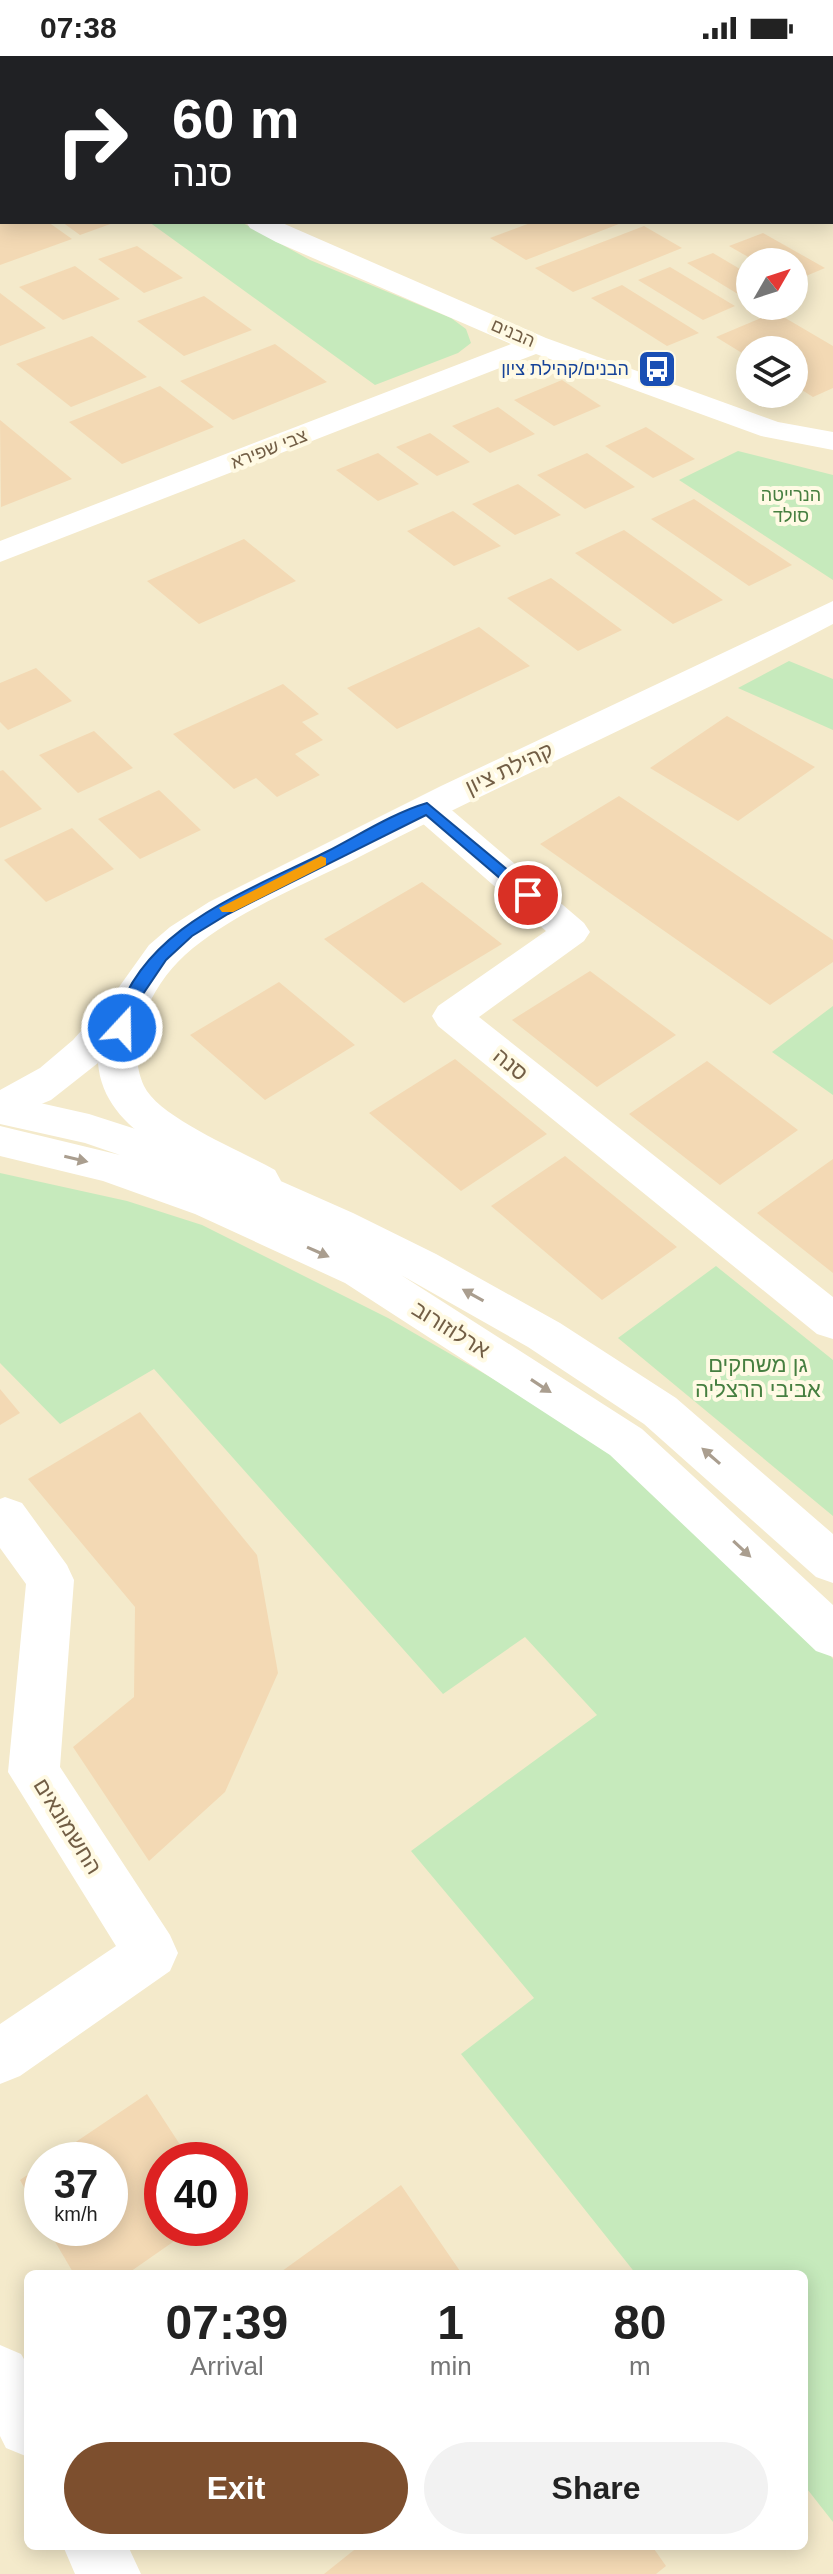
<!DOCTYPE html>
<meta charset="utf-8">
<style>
:root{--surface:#fff;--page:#f2f2f2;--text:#222;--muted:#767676;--accent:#7d4f2e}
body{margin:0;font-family:Helvetica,"Noto Sans Hebrew",sans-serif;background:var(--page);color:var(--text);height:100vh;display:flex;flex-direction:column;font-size:30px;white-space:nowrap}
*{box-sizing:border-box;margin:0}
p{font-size:26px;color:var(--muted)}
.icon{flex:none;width:44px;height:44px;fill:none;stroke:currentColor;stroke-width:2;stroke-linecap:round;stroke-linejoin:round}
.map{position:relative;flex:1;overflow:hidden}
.drawer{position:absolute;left:24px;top:2214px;width:784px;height:280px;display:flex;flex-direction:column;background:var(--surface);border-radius:12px;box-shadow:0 4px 20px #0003}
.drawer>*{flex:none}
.hud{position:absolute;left:0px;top:0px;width:834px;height:168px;box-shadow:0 4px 20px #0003;background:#202124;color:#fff;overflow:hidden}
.needle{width:52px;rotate:51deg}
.buttons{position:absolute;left:736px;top:192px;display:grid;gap:16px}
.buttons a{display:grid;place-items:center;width:72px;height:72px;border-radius:50%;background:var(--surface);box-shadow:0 4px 20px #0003;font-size:40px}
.speed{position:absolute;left:24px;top:2086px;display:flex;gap:16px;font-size:40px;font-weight:700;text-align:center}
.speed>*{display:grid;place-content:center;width:104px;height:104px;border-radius:50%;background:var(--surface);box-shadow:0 4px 20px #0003;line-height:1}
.speed small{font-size:20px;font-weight:400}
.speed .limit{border:12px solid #d22;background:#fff;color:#111}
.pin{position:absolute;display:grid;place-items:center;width:68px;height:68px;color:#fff;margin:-34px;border:4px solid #fff;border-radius:50%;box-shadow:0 2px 8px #0007}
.me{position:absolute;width:88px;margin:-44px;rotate:21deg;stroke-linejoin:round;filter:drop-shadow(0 0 6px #0008)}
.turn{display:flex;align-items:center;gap:28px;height:168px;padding:0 40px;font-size:36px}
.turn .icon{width:104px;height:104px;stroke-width:2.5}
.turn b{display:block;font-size:56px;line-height:68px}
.eta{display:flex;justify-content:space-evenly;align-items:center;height:136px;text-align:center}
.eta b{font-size:48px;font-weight:800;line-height:56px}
.button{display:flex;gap:16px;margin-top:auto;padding:16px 40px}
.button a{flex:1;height:92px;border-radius:48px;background:var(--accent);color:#fff;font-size:32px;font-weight:800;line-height:92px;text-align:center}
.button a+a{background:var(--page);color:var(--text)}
.status{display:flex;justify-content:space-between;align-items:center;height:56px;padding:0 40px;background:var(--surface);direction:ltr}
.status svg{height:22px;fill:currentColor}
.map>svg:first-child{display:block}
.residential{fill:#f4eacb;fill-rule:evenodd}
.green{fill:#c6eabc}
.building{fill:#f3d9b4}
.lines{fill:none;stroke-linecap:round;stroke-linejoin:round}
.minor{fill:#fff;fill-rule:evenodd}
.tertiary{fill:#fff;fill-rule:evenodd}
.secondary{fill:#fff;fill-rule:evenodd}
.oneway{fill:#aa9e8f}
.route{fill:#1a73e8;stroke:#114b97;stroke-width:2}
.slow{fill:#f59e0b}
.labels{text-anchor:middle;stroke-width:8;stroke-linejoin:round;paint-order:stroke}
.far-street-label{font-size:18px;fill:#725e45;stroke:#fffae4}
.far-transit-label{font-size:18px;fill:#164399;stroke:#fffae4;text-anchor:end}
.far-park-label{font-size:18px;fill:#467f40;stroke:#fffae4}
.street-label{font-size:22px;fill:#725e45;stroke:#fffae4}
.park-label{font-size:22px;fill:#467f40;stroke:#fffae4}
</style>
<div class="status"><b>07:38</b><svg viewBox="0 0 49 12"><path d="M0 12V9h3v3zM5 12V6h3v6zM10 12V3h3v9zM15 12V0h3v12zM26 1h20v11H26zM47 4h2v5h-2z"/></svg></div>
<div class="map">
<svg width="833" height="2518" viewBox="0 0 833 2518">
<rect width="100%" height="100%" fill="#fdf7dd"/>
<path class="residential" d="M0 0H833V2518H0ZM2 2H832V166H2ZM750 206H794V250H750ZM750 294H794V338H750ZM42 2104H110V2172H42ZM162 2104H230V2172H162ZM28 2218H804V2490H28Z"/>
<path class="green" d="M149 166H241L310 204 451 262 466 273 471 287 458 297 375 329Z
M738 395 833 419V524L679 424Z
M789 605 833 623V674L738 632Z
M833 950V1039L772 996Z
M0 1117 127 1145 202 1169 388 1262 618 1395 803 1565 833 1603V2466L804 2429V2218H636L461 1998 534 1942 411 1795 597 1659 525 1581 443 1638 154 1313 60 1368 0 1307Z
M716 1210 833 1304V1460L618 1282Z"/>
<path class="building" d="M0 166H48L72 183 0 209Z
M62 166H116L80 179Z
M533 166H624L526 204 490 182Z
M644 170 682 192 573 236 535 212Z
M763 177 825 212 794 225V206H757L729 190Z
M137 190 183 222 144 237 98 203Z
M713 197 750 219V241L746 243 687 207Z
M75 210 120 243 63 264 19 231Z
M670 211 735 250 703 264 638 224Z
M622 229 699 277 667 290 591 242Z
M0 237 46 272 0 290Z
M204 240 252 274 184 300 137 265Z
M775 256 833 290V332L813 341 794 329V294H750V302L716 281Z
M92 280 147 321 71 351 16 308Z
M275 288 327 326 233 364 180 325Z
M562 324 601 350 554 370 514 344Z
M160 330 214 371 122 408 69 366Z
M498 351 535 378 490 397 452 370Z
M0 364 72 423 1 451Z
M646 371 695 403 653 422 605 390Z
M430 377 470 406 437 420 396 391Z
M378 397 419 428 378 445 336 414Z
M587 397 635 431 585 453 537 419Z
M518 428 561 459 515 479 472 448Z
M694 443 792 509 749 530 651 463Z
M453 455 501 490 454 510 407 475Z
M624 474 723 544 673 568 575 497Z
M244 483 296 525 199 568 147 525Z
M551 522 622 574 578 595 507 542Z
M479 571 530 610 397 673 347 632Z
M36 612 72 645 8 674 0 666V627Z
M283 628 319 658 302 666 323 684 295 698 320 719 277 741 256 722 234 733 173 678Z
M727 660 815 711 738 765 650 712Z
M94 675 133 712 78 737 39 699Z
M3 714 42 753 0 772V715Z
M159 734 201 774 140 803 98 763Z
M619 740 833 884V906L770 949 540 788Z
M72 772 114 813 46 846 4 804Z
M422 826 502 888 404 947 324 883Z
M590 915 676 979 597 1031 512 964Z
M279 926 355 989 265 1044 190 979Z
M455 1003 547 1078 461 1135 369 1057Z
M707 1005 798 1074 720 1129 629 1058Z
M565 1100 677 1191 602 1244 491 1150Z
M833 1103V1217L757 1157Z
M0 1333 20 1357 0 1369Z
M140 1356 257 1499 278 1617 225 1736 149 1805 73 1691 134 1641 135 1551 28 1423Z
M147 2038 190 2104H162V2172H193L127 2218H74L47 2172H110V2104H49Z
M42 2109V2163L20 2124Z
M401 2129 462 2218H278Z
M359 2490H652L666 2510 656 2518H324Z"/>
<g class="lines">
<path class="minor" d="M0 0H25L26 2H2V5Z
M675 0H702L703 2H676Z
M832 67H833V83H832Z
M246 166H280L546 282 778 366 833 376V394L761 380 536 298 0 506V485L511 288 276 186 250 172Z
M427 740 440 744 584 867 590 876 584 885 479 961 833 1241V1283L817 1278 438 970 432 960 438 950 546 875 414 760 409 752 414 744Z
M5 1441 22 1447 67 1509 74 1524 60 1711 170 1879 178 1897 170 1915 20 2020 0 2028V1968L116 1890 8 1716 26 1528 0 1492V1443Z
M0 2289 21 2298 28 2310V2401L6 2392 0 2380Z
M63 2490H128L141 2518H75Z"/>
<path class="tertiary" d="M833 545V568C679 649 520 719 365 798 307 828 233 856 185 899 152 929 123 985 144 1030 159 1062 242 1095 275 1114L281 1125 275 1136 260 1141 245 1136C192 1105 104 1080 98 1007L51 1044 0 1065V1034L40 1012 73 984 114 938 149 889 170 871 209 846 441 730Z"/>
<path class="secondary" d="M0 1038 89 1058 235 1105 353 1157 436 1198 560 1267 676 1342 833 1478V1527L816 1521 644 1368 528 1291 401 1219 642 1373 833 1549V1601L816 1595 610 1399 345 1227 195 1158 103 1125 0 1100V1070L120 1099 85 1087 0 1068Z"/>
</g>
<defs><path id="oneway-solid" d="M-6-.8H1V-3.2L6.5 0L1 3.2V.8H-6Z" transform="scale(2)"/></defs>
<g class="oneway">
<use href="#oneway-solid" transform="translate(76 1103) rotate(13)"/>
<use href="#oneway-solid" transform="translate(318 1196) rotate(24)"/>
<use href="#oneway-solid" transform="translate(473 1239) rotate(-151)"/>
<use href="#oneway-solid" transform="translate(541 1330) rotate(33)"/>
<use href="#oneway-solid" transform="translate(711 1400) rotate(-139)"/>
<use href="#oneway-solid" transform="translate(742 1493) rotate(43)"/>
</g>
<path class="route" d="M427 747 533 835V842H523L426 759 228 858 192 880 166 904 135 950 128 976H116L114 972C136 873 246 836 328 795 359 779 393 757 427 747Z"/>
<path class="slow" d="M321 800 326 802V809L233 856H222L219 852Z"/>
<defs>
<symbol id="bus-square" viewBox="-11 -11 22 22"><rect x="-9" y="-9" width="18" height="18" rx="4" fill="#1a4fb4" stroke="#fffae4"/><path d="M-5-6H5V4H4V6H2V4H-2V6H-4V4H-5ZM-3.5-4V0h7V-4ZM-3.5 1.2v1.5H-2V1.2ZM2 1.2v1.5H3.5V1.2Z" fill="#fff"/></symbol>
</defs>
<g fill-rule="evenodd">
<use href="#bus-square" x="635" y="291" width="44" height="44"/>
</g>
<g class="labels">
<g class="far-street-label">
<text transform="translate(513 277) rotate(23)" y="6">הבנים</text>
<text transform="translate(269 393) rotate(-21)" y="6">צבי שפירא</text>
</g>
<g class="far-transit-label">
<text x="629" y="319">הבנים/קהילת ציון</text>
</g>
<g class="far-park-label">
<text x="791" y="445">הנרייטה<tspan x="791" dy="21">סולד</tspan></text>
</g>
<g class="street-label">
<text transform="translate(509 712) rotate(-25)" y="8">קהילת ציון</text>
<text transform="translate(511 1008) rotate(39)" y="8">סנה</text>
<text transform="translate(451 1273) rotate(32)" y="8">ארלוזורוב</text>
<text transform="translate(68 1770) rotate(58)" y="8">החשמונאים</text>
</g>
<g class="park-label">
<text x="758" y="1316">גן משחקים<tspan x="758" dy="25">אביבי הרצליה</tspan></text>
</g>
</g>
</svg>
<div class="buttons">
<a><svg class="needle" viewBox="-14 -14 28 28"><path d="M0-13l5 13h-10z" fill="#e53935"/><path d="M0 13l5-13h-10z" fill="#767676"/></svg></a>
<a><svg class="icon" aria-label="layers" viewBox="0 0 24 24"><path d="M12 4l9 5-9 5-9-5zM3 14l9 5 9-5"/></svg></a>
</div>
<div class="speed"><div>37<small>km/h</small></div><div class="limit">40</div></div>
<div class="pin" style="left:528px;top:839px;background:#d93025"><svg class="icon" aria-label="arrive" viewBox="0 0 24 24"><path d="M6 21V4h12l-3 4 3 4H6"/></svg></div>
<svg class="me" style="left:122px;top:972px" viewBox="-20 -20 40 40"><circle r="17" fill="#1a73e8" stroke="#fff" stroke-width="3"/><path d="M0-11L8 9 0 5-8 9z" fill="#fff"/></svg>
<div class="hud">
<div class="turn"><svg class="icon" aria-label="right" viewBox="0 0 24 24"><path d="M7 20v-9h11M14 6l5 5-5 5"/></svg><div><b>60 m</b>סנה</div></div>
</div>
<section class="drawer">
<div class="eta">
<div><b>07:39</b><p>Arrival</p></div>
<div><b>1</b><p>min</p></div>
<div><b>80</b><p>m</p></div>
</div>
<div class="button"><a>Exit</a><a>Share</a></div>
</section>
</div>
